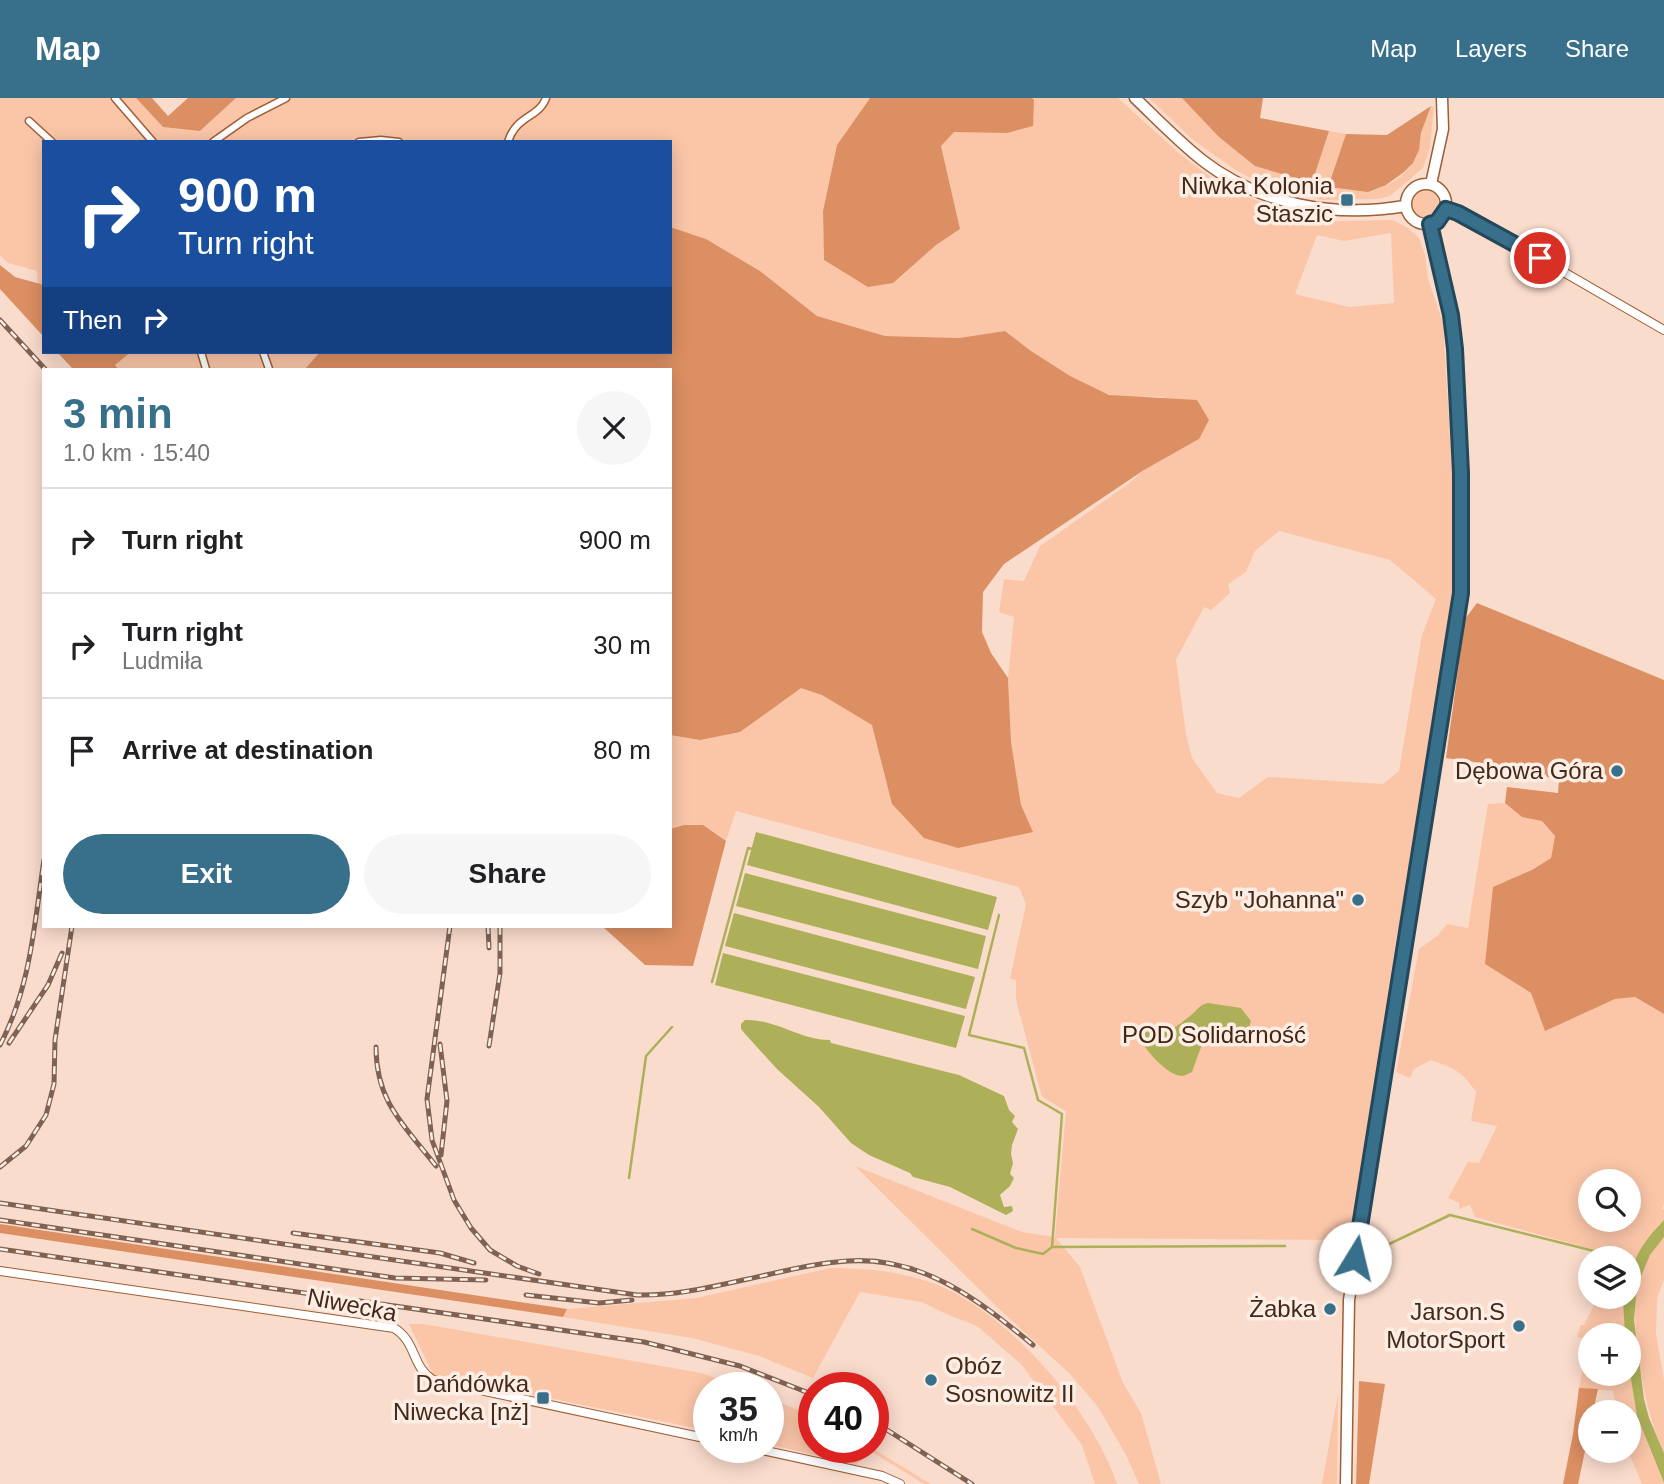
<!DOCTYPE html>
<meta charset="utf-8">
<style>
:root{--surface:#fff;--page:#f6f6f6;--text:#202124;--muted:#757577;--line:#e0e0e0;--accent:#386f8a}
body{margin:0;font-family:Arial,sans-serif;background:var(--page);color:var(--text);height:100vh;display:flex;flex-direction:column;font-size:26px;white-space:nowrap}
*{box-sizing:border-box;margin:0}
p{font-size:23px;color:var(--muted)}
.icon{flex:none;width:38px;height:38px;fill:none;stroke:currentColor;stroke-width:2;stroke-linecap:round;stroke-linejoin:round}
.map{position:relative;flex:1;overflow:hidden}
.sheet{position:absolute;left:42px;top:270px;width:630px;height:560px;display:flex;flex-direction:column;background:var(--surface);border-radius:0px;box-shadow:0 4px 18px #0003}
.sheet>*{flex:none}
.top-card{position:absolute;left:42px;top:42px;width:630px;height:214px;border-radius:0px;box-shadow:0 4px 18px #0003;background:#1a4fa0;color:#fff;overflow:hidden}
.buttons{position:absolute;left:1578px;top:1071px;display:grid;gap:14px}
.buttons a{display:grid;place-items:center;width:63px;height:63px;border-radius:50%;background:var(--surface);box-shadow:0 4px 18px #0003;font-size:35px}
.speed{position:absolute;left:693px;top:1274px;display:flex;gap:14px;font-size:35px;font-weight:700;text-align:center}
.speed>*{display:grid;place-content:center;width:91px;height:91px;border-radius:50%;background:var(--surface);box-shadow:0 4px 18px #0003;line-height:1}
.speed small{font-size:18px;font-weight:400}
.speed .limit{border:10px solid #d22;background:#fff;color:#111}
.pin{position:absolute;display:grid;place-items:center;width:60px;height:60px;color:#fff;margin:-30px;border:4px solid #fff;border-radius:50%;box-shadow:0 2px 7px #0007}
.me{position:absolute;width:77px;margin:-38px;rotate:9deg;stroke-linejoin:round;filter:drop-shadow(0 0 5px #0008)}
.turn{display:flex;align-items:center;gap:24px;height:147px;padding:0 21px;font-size:32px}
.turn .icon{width:91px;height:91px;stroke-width:2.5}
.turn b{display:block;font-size:49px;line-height:60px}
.then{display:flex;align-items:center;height:66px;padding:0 21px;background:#0003;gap:14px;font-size:26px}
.round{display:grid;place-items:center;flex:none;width:74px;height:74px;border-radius:37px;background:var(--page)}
.overview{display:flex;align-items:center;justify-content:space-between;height:119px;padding:0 21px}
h1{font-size:42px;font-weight:700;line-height:52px;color:var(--accent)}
.primary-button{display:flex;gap:14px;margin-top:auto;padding:14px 21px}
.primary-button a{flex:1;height:80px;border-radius:42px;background:var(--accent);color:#fff;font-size:28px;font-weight:700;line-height:80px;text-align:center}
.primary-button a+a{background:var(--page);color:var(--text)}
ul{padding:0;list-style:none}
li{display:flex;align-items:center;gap:21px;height:105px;padding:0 21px;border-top:2px solid var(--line)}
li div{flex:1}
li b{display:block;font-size:26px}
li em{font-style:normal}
header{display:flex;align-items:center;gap:42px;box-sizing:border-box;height:98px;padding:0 35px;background:var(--accent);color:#fff}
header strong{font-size:33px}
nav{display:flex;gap:38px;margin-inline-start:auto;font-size:24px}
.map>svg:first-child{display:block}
.green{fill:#fbc6a8;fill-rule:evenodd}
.forest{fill:#dc8f62}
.water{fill:#adb059}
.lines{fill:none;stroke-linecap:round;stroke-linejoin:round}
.stream{stroke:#adb059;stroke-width:2.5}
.pedestrian-casing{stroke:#9e5e36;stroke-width:9}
.minor-casing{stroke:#9e5e36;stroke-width:10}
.tertiary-casing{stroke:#9e5e36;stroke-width:13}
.pedestrian{stroke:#fff;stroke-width:6}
.minor{stroke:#fff;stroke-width:8}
.tertiary{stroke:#fff;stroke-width:10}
.rail-casing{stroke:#7f6252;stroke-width:5}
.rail{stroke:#fcede5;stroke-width:2.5;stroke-dasharray:8;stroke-linecap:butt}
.route-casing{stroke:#24485a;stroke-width:18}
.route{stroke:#386f8a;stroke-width:12}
.poi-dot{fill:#386f8a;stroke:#fcede5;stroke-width:2.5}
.labels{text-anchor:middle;stroke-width:7;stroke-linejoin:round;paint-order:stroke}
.poi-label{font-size:24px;fill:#452919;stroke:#fcede5;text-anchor:end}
.park-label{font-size:24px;fill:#442511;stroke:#fcede5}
.street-label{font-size:24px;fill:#452919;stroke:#fcede5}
</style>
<header>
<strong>Map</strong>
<nav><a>Map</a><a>Layers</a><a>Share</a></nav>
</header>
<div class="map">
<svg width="1664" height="1386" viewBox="0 0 1664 1386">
<rect width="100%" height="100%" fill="#fadccc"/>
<path class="green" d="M0 0H136L163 29 200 33 236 0H870L837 47 823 113 824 162 936 147 960 131 941 48 954 33 1007 35 1034 2 1032 0H1118L1181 57 1216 83 1242 97 1279 111 1336 123 1393 122 1408 130 1419 140 1425 157 1428 181 1443 225 1457 451 1453 493 1405 808 1397 836 1350 1142 1056 1140 1080 1169 1123 1285 1141 1315 1161 1386H1139L1125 1355 1098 1309 1070 1276 996 1208 855 1068 1022 1134 1055 1139 1066 1013 1042 999 1016 902V882L1010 881 1026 806 1019 789 736 713 726 743C704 727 697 722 670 731V637L700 642 809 573 1021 707 1011 644 1008 580 1014 519 999 514 1004 481 1024 483 1040 448 1127 387 1144 372 1199 341 1163 299C1146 298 1124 301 1108 296 1070 284 1035 257 1005 233L959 240 885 238 817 218 760 173 706 141 670 129V44H44V187L38 186 37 173 8 165 0 157ZM1391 135 1394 205 1349 209 1295 196 1317 137 1344 143ZM1279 433 1390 462 1436 501 1422 537 1399 673 1383 686 1268 679 1239 700 1217 695 1192 660 1186 636 1176 562 1204 509 1211 512 1230 495 1228 486 1246 474 1255 453Z
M1149 0H1182L1199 17 1312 85 1329 33 1346 36 1328 88C1358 97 1393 94 1412 66 1419 56 1419 45 1422 34 1424 26 1428 17 1431 8L1434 9 1430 49 1423 70 1390 98 1379 101 1322 102 1264 87 1237 73 1193 42Z
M1413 106a13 13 0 1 1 26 0a13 13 0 1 1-26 0Z
M131 254H320L305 271H118L115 267Z
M1505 705 1522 719 1542 723 1555 738 1551 760 1532 772 1485 866 1531 895 1545 932 1615 901 1635 899 1664 916V1106L1662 1111H1664V1122C1648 1138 1637 1155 1629 1176V1160H1614V1157L1475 1119 1470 1107 1459 1111V1105L1448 1100 1468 1064 1479 1065 1497 1028 1471 1023 1476 994C1462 973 1455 971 1431 962L1414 971 1410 980 1396 974 1419 851 1437 838 1447 826 1468 830 1488 706ZM1591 1083H1629V1122H1591Z
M1664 1139V1182L1657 1200 1656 1236 1664 1282V1355C1650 1321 1644 1298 1639 1261 1633 1214 1629 1177 1664 1139Z
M830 1170C870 1170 908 1174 945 1190 1014 1222 1093 1314 1117 1386H1095L1082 1347 1021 1266 977 1228 946 1216 922 1204 860 1194 813 1280 759 1258 692 1240 563 1219 567 1211 696 1200Z
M1598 1199H1623L1625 1237H1591V1276H1629V1269L1637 1318 1664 1386H1642L1628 1353 1629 1314H1617L1613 1293 1579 1290 1588 1241 1577 1239 1581 1227H1584Z
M409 1226H424L701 1275 743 1290H709V1333L433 1276Z
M1338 1296 1337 1386H1322Z
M768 1299 814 1319V1349H870L931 1386H924L872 1354 855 1367 768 1346Z"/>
<path class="forest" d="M136 0H152L168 18 188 0H236L200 33 163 29Z
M870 0H1032L1034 2 1033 28 1007 35 954 34 941 48 960 131 936 147 893 185 868 189 824 162 823 113 837 47Z
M1182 0H1263L1260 20 1329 33 1312 85 1255 68 1219 39Z
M1431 8 1421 35 1419 52 1413 65 1404 74 1386 87 1368 94 1328 89 1346 36 1387 37Z
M670 129 706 141 760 173 817 218 885 238 959 240 1005 233 1031 253 1070 278 1109 297 1197 302 1209 322 1199 341 1144 372 1004 466 983 494 982 534 991 555 1008 580 1011 644 1021 707 1033 734 958 750 924 740 892 706 872 627 822 597 801 590 740 634 700 642 670 637V271H305L320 254H670Z
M0 167 15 179 44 187V239L0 191Z
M57 254H131L115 267 118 271H73Z
M1477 505 1664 582V916L1635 899 1615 901 1545 933 1531 895 1485 866 1493 789 1532 772 1551 760 1555 738 1542 723 1522 719 1505 705 1507 689 1558 695 1559 682 1509 669 1446 660 1465 521Z
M684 727H703L726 743 693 868 645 867 602 828H670V731Z
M0 1126 567 1211 563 1219 0 1135Z
M1359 1283 1385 1286 1369 1386H1356Z
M1579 1290 1598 1291 1593 1314H1591V1325L1578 1386H1563L1573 1336Z"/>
<path class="water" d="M756 734 997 799 988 832 747 767Z
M745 775 986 838 978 871 736 808Z
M734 815 975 879 966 911 725 848Z
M723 855 965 918 956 950 715 887Z
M1208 905 1241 910 1251 923 1249 930 1210 934 1204 941 1192 974C1188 976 1184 978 1181 978 1167 977 1143 950 1139 938L1145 931C1169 936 1172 932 1190 918 1198 912 1198 907 1208 905Z
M745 922C776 921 800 942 830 942L831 945 959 977 1004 998 1009 1012 1015 1018 1012 1024 1018 1031 1012 1047 1011 1056 1013 1065 1010 1076 1014 1080 1010 1088 1000 1097 1004 1109 1012 1108 1013 1113 1006 1117 950 1089 913 1079 910 1075 869 1057 851 1045 819 1009 777 971 746 937 741 931V926Z
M1664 1122V1139L1650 1157 1637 1188 1634 1222 1644 1301 1649 1320 1664 1355V1385L1637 1318 1629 1269V1237H1625L1623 1203V1199H1629C1629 1164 1640 1147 1664 1122Z"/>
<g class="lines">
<path class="stream" d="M999 817 969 937 1024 950 1038 1002 1062 1016 1052 1149
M712 884 748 750 752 751
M629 1080 646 958 672 929
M972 1131 1016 1150 1043 1156 1052 1149 1285 1148
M1340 1150H1348
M1367 1150 1387 1147 1450 1117 1614 1158"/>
<defs>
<path id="pedestrian" d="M115 0 153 44
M29 23 52 44
M213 44 247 20 286 0
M359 44 381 42 399 44
M508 44C516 17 539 20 546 0
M201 254 206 271
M263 254 269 271"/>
<path id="minor" d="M1446 111 1477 124 1664 232
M0 1173 394 1230C417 1244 411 1268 433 1282L709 1341
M748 1349 882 1378 900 1386"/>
<path id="tertiary" d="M1135 0C1157 21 1178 43 1202 62 1260 107 1334 120 1405 108
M1406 106a20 20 0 1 1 40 0a20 20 0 1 1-40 0Z
M1431 86 1443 31 1442 0
M1346 1386 1349 1202 1460 495 1461 375 1455 251 1451 217 1430 126"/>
</defs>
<use href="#pedestrian" class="pedestrian-casing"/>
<use href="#minor" class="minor-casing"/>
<use href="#tertiary" class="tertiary-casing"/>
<use href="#pedestrian" class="pedestrian"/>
<use href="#minor" class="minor"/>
<use href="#tertiary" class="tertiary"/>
<defs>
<path id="rail" d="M0 222 45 271
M450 828 427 1001 432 1042 454 1102 471 1130 490 1152 517 1168 539 1176
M488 828 489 850
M9 945 48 887 62 855
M440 946 447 1003 441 1057
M0 947C31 888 34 827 44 762
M489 948 500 875V828
M376 949C376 1004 404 1027 436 1068
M0 1069 26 1048 46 1017 54 986 55 942 72 828
M0 1105 637 1197C675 1198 711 1189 748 1181 781 1174 814 1165 848 1163 922 1158 979 1202 1033 1247
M0 1122 395 1180 486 1182
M293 1135 440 1155 474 1165
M0 1151 644 1244 740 1268 814 1297
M526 1197 599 1205 632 1202
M873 1323 972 1386"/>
</defs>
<use href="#rail" class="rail-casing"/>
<use href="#rail" class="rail"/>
</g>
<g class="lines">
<defs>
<path id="route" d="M1355 1160 1461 495V375L1455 251 1451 217 1430 126 1437 124 1446 111 1458 115 1540 160"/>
</defs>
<use href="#route" class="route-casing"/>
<use href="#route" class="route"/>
</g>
<g class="poi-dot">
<rect x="1340" y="95" width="14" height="14" rx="3.5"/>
<circle cx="1617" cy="673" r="7"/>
<circle cx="1358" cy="802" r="7"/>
<circle cx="1330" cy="1211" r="7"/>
<circle cx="1519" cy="1228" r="7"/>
<circle cx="931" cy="1282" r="7"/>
<rect x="536" y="1293" width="14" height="14" rx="3.5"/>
</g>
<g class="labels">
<g class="poi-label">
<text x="1333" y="96">Niwka Kolonia<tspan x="1333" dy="28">Staszic</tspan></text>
<text x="1603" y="681">Dębowa Góra</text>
<text x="1344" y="810">Szyb "Johanna"</text>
<text x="1316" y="1219">Żabka</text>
<text x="1505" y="1222">Jarson.S<tspan x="1505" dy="28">MotorSport</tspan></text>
<text x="945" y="1276" text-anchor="start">Obóz<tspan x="945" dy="28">Sosnowitz II</tspan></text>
<text x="529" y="1294">Dańdówka<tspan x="529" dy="28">Niwecka [nż]</tspan></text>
</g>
<g class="park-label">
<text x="1214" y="945">POD Solidarność</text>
</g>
<g class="street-label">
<text transform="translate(352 1207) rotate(11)" y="8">Niwecka</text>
</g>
</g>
</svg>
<div class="buttons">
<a><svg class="icon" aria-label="search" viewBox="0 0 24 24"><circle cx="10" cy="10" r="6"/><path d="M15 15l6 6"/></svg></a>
<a><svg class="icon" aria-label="layers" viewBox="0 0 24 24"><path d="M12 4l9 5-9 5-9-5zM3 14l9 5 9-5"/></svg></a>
<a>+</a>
<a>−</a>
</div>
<div class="speed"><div>35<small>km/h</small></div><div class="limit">40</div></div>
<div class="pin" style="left:1540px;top:160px;background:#d93025"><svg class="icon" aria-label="arrive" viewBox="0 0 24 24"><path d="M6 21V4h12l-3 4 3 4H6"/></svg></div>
<svg class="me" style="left:1355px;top:1160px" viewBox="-20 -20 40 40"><circle r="19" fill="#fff"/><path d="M0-13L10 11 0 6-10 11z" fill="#386f8a"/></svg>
<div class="top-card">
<div class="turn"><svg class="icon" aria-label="right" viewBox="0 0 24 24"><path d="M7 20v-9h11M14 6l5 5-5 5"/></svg><div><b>900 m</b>Turn right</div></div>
<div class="then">Then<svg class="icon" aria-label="right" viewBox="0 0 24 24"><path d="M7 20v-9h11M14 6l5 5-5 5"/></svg></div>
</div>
<section class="sheet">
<div class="overview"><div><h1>3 min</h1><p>1.0 km · 15:40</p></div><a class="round"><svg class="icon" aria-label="close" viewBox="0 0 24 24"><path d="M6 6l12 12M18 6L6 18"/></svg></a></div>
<ul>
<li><svg class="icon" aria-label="right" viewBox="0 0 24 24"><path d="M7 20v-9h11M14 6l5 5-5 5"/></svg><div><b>Turn right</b></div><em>900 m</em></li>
<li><svg class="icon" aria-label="right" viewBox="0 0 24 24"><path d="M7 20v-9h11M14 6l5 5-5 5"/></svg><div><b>Turn right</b><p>Ludmiła</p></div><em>30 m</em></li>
<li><svg class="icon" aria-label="arrive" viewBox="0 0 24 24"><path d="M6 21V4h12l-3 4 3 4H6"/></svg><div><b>Arrive at destination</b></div><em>80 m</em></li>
</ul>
<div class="primary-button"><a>Exit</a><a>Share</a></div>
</section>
</div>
